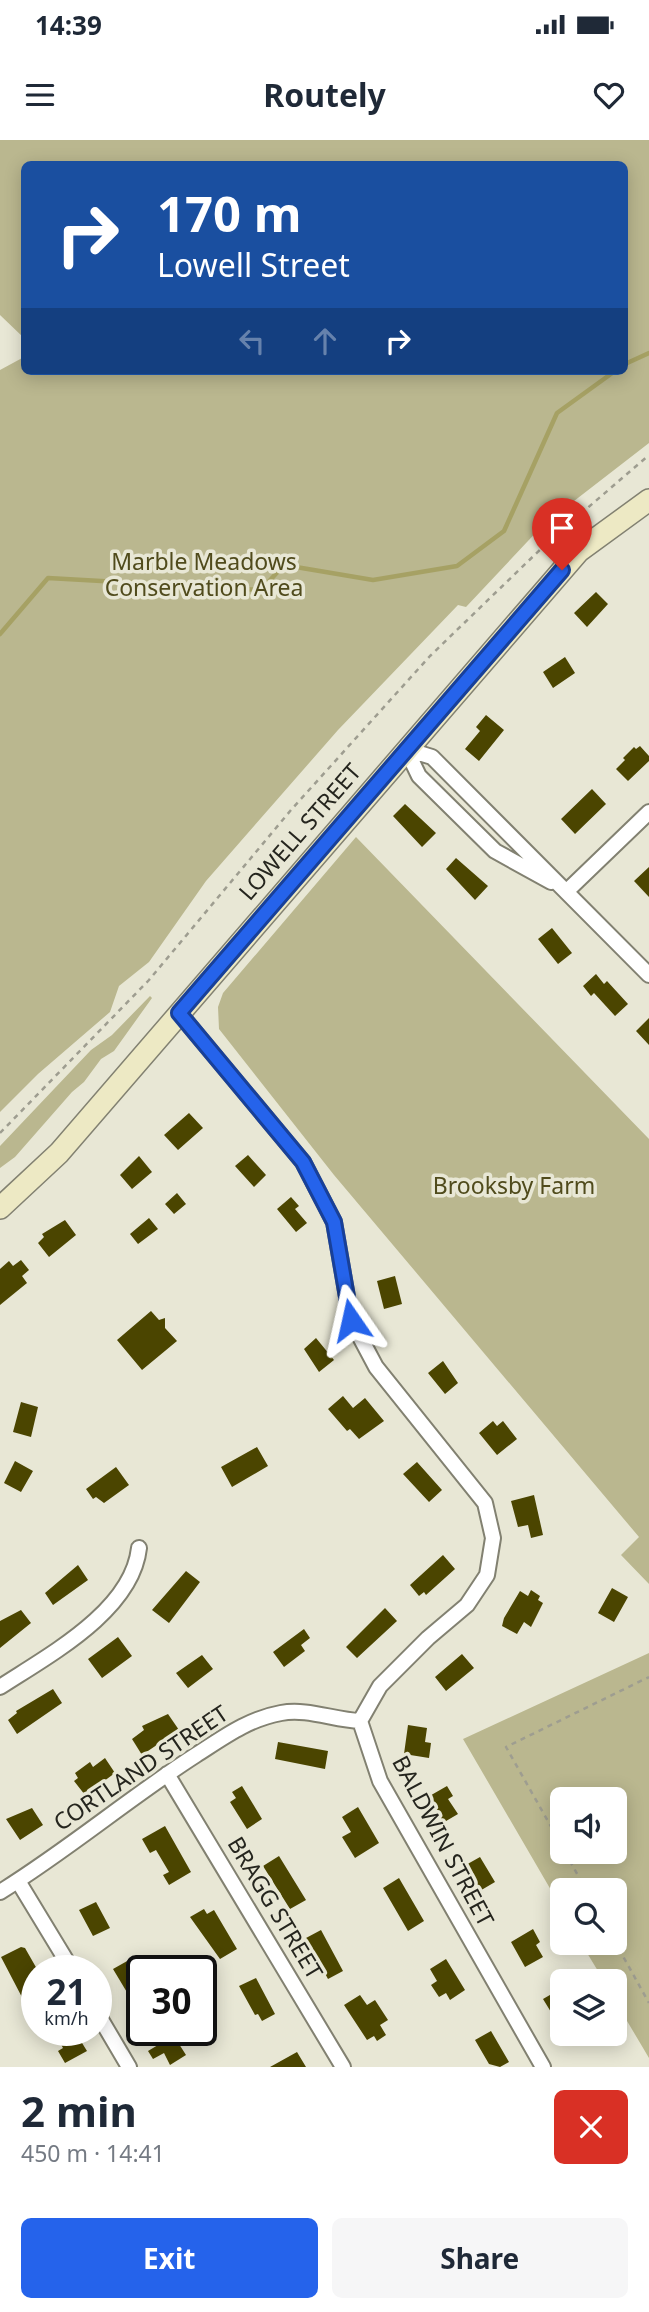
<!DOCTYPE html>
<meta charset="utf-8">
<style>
:root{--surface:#fff;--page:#f6f6f7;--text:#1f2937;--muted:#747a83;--accent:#2563eb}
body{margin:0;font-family:"Noto Sans",sans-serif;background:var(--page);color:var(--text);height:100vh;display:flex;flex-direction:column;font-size:26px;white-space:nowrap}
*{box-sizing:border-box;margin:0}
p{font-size:23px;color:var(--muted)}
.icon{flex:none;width:38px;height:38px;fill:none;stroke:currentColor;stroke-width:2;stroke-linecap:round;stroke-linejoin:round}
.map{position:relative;height:1927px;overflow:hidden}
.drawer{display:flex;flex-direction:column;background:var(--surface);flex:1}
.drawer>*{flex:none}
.banner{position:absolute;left:21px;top:21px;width:607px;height:214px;border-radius:10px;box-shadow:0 4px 18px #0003;background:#1a4fa0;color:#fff;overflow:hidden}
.buttons{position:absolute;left:550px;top:1647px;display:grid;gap:14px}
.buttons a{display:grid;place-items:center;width:77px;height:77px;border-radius:10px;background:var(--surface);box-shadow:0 4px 18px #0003;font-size:35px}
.speed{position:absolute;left:21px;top:1815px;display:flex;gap:14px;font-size:35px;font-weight:700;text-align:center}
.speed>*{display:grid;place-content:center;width:91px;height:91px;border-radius:50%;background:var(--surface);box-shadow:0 4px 18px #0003;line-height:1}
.speed small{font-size:18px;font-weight:400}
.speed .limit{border:4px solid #111;border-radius:10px;background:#fff;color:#111}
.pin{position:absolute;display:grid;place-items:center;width:60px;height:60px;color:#fff;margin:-72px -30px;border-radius:50% 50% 50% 0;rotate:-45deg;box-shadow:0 0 7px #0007}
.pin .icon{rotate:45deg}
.me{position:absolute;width:77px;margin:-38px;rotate:349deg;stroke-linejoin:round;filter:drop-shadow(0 0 5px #0008)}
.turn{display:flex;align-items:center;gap:24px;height:147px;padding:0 21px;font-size:32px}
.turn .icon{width:91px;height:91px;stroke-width:2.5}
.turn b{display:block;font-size:49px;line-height:60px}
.lanes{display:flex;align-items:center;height:66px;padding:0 21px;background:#0003;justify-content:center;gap:35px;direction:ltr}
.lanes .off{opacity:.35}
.round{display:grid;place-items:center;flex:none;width:74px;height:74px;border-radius:10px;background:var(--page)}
.headline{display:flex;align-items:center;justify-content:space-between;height:119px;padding:0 21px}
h1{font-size:42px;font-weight:700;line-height:52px}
.button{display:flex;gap:14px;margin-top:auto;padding:14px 21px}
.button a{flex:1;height:80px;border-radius:10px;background:var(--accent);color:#fff;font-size:28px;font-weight:700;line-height:80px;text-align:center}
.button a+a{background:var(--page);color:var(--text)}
.status{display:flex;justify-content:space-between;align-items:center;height:49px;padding:0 35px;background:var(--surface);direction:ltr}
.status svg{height:19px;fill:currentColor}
header{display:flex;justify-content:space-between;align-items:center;height:91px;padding:0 21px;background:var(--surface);font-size:32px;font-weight:700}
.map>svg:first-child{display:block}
.green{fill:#bab78f;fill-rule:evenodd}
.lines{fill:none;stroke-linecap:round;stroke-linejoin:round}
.stream{stroke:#a6a164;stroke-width:4.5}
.building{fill:#4b4500}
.street-casing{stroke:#828171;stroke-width:18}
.secondary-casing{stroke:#828171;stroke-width:24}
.path{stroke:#9e9d90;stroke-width:2.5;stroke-dasharray:5 5;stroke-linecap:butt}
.street{stroke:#fff;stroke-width:14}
.secondary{stroke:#ede9c4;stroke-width:21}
.route-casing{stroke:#184099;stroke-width:18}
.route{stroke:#2563eb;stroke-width:12}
.labels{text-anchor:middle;stroke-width:7;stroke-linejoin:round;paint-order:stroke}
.park-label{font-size:23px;fill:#504b1c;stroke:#e8e7d5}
.street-label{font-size:23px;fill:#25251e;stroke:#e8e7d5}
</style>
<div class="status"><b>14:39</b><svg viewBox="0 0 49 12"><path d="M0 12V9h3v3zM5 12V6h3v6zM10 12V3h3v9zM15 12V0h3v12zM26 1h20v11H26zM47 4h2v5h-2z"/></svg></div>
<header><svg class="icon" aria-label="menu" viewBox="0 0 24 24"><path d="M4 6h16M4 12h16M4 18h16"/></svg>Routely<svg class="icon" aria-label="heart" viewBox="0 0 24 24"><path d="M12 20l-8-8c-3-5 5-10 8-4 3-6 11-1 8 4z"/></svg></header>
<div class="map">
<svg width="649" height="1927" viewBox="0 0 649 1927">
<rect width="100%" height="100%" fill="#e8e7d5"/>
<path class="green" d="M0 0H649V303L543 385 466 467 458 465 338 590 206 741 149 822 119 846 110 872 38 934 0 972V230L24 217V231H625V24H24V198L0 175Z
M356 697 649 999V1444L621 1415 639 1397 334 1035 219 889 218 867 223 853Z
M150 856 152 858 114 911 101 919 84 942 72 952 15 1017 0 1028V1006L91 910 112 895Z
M649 1513V1918L614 1859V1841H604L581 1803 614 1802V1750H562V1769L463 1599ZM562 1659H614V1712H562Z"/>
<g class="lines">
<path class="stream" d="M625 224 649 213
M0 494 48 438 261 450 284 425 373 440 457 426 504 391 557 273 615 231"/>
</g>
<path class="building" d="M596 452 608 464 587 487 574 473Z
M565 517 575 533 553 548 543 532Z
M486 575 504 590 479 621 465 609 480 591 476 587Z
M640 606 649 616V621L628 641 616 629 625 620 623 618 634 607 636 609Z
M592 649 606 664 575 694 561 679Z
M405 664 436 693 422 707 393 676Z
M456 718 488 746 475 760 446 729Z
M649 727V757L634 741Z
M552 788 572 813 558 824 538 799Z
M596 834 604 844 607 841 628 864 615 876 594 853 591 856 583 846Z
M649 878V905L636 891Z
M189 973 203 988 178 1010 164 995Z
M248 1015 266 1035 254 1047 235 1026Z
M139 1016 152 1032 132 1049 120 1035Z
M177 1053 186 1064 174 1074 165 1064Z
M291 1057 299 1066 295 1069 307 1083 296 1092 277 1069Z
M149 1078 158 1089 138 1104 130 1094Z
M65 1080 76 1095 49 1117 38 1103 44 1097 42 1094Z
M21 1120 29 1130 22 1136 27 1143 0 1165V1129L9 1121 13 1126Z
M395 1136 402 1164 384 1169 377 1141Z
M151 1171 159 1180 165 1178V1188L177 1201 142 1230 117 1200Z
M316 1198 334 1220 319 1232 304 1209Z
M443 1221 458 1243 445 1254 428 1233Z
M343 1256 353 1268 365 1258 384 1281 359 1299 350 1289 347 1291 328 1269Z
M21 1262 38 1267 31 1297 13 1292Z
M493 1281 497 1286 503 1281 517 1299 497 1315 479 1293Z
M257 1307 268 1326 232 1347 221 1327Z
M15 1321 33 1331 21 1352 4 1343Z
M417 1322 442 1350 429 1362 403 1334Z
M116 1327 129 1345 104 1363 96 1357 93 1359 86 1349Z
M534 1355 543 1395 531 1398 528 1385 518 1387 511 1361Z
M443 1415 455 1429 426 1455 424 1452 419 1456 410 1445Z
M78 1425 88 1440 53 1465 45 1453Z
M186 1431 200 1442 169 1483 152 1470Z
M612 1448 628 1457 614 1482 598 1473Z
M531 1450 540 1456 538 1460 543 1463 531 1487 524 1482 517 1494 502 1486 504 1478 520 1451 528 1456Z
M385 1468 397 1481 357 1518 346 1507Z
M21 1470 31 1483 0 1508V1481Z
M304 1489 310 1498 301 1505 305 1511 284 1527 273 1512Z
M118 1497 132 1516 102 1538 88 1519Z
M462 1514 474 1528 446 1551 435 1537Z
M202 1515 213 1529 188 1548 176 1533Z
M53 1549 62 1563 17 1594 8 1580 17 1573 16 1571Z
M168 1574 179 1590 142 1615 132 1599 144 1590 142 1586Z
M408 1585 427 1588 425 1602 431 1603 429 1618 404 1614Z
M278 1602 328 1611 325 1629 275 1619Z
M105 1618 115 1633 85 1655 74 1641 78 1638 75 1633 90 1622 93 1627Z
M242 1646 262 1679 247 1689 230 1662 236 1658 232 1652Z
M447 1646 453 1656 448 1659 458 1674 441 1684 426 1658Z
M358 1667 379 1703 355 1718 342 1697 351 1692 342 1677Z
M32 1668 43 1685 20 1700 6 1679Z
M165 1686 191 1732 169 1745 163 1735 169 1732 156 1710 150 1713 142 1699Z
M279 1716 306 1760 290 1769 263 1726Z
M480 1717 495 1742 478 1752 464 1726Z
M399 1738 424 1781 408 1791 383 1748Z
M96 1762 110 1788 93 1796 79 1770Z
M204 1769 207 1774 214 1770 237 1809 220 1819 190 1777Z
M533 1789 540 1802 536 1805 543 1817 525 1827 511 1802Z
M321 1790 343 1831 328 1839 306 1798Z
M21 1807 25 1808 37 1829V1857L25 1863 1 1817Z
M446 1819 465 1850 450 1860 446 1853 439 1857 431 1845 437 1841 430 1829Z
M129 1820 135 1831 142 1827V1845L128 1854 113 1829Z
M256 1838 275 1874 262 1881 258 1874 255 1875 239 1846Z
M562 1848V1890L543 1859Z
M360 1855 367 1865 375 1860 388 1880 380 1885 386 1895 377 1901 374 1896 367 1900 344 1865Z
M69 1890H74L87 1911 65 1923 58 1911 63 1908 57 1897Z
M171 1891 174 1895 181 1891 186 1900 179 1904 186 1915 170 1925 164 1913 153 1919 148 1911 158 1905 156 1900Z
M491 1891 509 1922 500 1927 489 1924 475 1900Z
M297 1912 306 1927H270Z"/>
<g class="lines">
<defs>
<path id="street" d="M406 609 432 617 649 835
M406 609 419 636 495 711 551 742
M567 751 649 672
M179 873 303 1022 334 1082 351 1180 376 1227 485 1363 493 1398 487 1435 467 1465 428 1498 380 1546 360 1581 380 1641 543 1927
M0 1547C49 1515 132 1471 139 1408
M167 1634 343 1927
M18 1741 72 1830
M0 1752C68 1710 129 1658 196 1615 224 1597 248 1579 281 1573 307 1568 334 1580 360 1581
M96 1871 129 1927"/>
<path id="secondary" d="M0 1068 59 1013 579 411 649 360"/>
</defs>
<use href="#street" class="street-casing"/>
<use href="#secondary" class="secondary-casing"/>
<path class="path" d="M0 993 149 840 291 670 430 516 548 402 649 315
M562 1706 506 1607 649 1537
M565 1712 586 1750
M614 1800 649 1863"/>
<use href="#street" class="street"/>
<use href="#secondary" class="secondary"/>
</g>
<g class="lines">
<defs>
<path id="route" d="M351 1180 334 1082 303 1022 179 873 562 430"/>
</defs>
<use href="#route" class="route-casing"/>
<use href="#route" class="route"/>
</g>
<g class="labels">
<g class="park-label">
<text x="204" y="430">Marble Meadows<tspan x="204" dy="26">Conservation Area</tspan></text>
<text x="514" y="1054">Brooksby Farm</text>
</g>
<g class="street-label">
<text transform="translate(300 692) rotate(-49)" y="8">LOWELL STREET</text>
<text transform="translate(141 1628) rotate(-34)" y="8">CORTLAND STREET</text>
<text transform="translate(443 1701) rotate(62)" y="8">BALDWIN STREET</text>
<text transform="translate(275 1768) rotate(59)" y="8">BRAGG STREET</text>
</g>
</g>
</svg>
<div class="buttons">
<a><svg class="icon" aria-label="sound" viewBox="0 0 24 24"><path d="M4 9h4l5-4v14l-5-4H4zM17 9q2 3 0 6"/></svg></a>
<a><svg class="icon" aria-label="search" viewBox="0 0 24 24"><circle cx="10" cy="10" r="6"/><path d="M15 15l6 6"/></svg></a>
<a><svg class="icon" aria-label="layers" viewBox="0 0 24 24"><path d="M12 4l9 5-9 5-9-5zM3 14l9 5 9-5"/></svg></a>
</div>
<div class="speed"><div>21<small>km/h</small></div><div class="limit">30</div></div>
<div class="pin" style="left:562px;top:430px;background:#d93025"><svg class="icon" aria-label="arrive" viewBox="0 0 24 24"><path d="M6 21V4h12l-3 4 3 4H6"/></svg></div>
<svg class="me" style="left:351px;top:1180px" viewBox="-20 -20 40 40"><path d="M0-17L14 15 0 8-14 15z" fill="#2563eb" stroke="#fff" stroke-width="4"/></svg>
<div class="banner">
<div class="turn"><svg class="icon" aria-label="right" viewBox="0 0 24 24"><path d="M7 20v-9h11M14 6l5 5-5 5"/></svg><div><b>170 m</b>Lowell Street</div></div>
<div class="lanes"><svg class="icon off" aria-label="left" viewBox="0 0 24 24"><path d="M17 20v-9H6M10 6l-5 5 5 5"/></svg><svg class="icon off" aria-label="ahead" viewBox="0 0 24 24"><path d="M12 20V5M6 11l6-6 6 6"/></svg><svg class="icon" aria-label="right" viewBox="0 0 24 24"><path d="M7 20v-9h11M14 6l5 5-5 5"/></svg></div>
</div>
</div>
<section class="drawer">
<div class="headline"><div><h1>2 min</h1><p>450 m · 14:41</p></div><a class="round" style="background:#d93025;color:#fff"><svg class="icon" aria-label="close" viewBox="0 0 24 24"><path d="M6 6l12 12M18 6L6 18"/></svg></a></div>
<div class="button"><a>Exit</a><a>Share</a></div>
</section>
